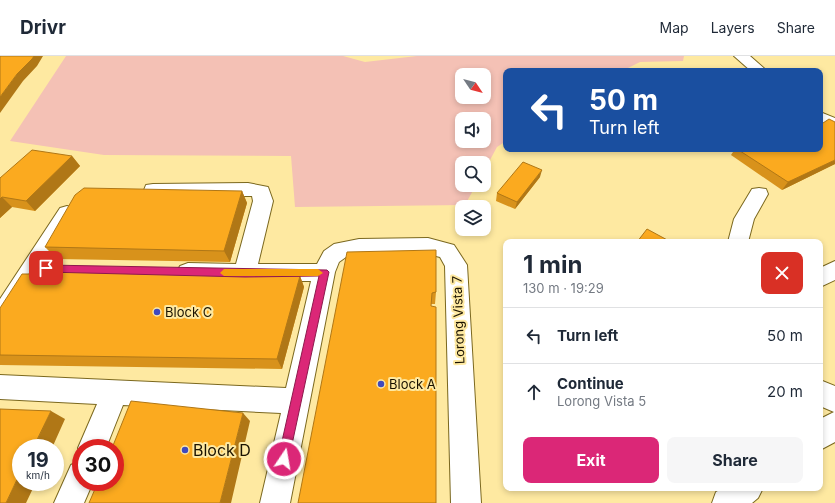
<!DOCTYPE html>
<meta charset="utf-8">
<style>
:root{--surface:#fff;--page:#f6f6f7;--text:#1f2937;--muted:#747a83;--line:#e0e1e3;--accent:#db2777}
body{margin:0;font-family:Inter,sans-serif;background:var(--page);color:var(--text);height:100vh;display:flex;flex-direction:column;font-size:15px;white-space:nowrap}
*{box-sizing:border-box;margin:0}
p{font-size:13px;color:var(--muted)}
.icon{flex:none;width:22px;height:22px;fill:none;stroke:currentColor;stroke-width:2;stroke-linecap:round;stroke-linejoin:round}
.map{position:relative;flex:1;overflow:hidden}
.drawer{position:absolute;left:503px;top:183px;width:320px;height:252px;display:flex;flex-direction:column;background:var(--surface);border-radius:8px;box-shadow:0 2px 6px #0003}
.drawer>*{flex:none}
.banner{position:absolute;left:503px;top:12px;width:320px;height:84px;border-radius:8px;box-shadow:0 2px 6px #0003;background:#1a4fa0;color:#fff;overflow:hidden}
.needle{width:26px;rotate:125deg}
.fabs{position:absolute;left:455px;top:12px;display:grid;gap:8px}
.fabs a{display:grid;place-items:center;width:36px;height:36px;border-radius:8px;background:var(--surface);box-shadow:0 2px 6px #0003;font-size:20px}
.speed{position:absolute;left:12px;top:383px;display:flex;gap:8px;font-size:20px;font-weight:700;text-align:center}
.speed>*{display:grid;place-content:center;width:52px;height:52px;border-radius:50%;background:var(--surface);box-shadow:0 2px 6px #0003;line-height:1}
.speed small{font-size:10px;font-weight:400}
.speed .limit{border:6px solid #d22;background:#fff;color:#111}
.pin{position:absolute;display:grid;place-items:center;width:34px;height:34px;color:#fff;margin:-17px;border-radius:8px;box-shadow:0 2px 6px #0006}
.me{position:absolute;width:44px;margin:-22px;rotate:12deg;stroke-linejoin:round;filter:drop-shadow(0 0 3px #0008)}
.turn{display:flex;align-items:center;gap:14px;height:84px;padding:0 20px;font-size:18px}
.turn .icon{width:52px;height:52px;stroke-width:2.5}
.turn b{display:block;font-size:28px;line-height:34px}
.round{display:grid;place-items:center;flex:none;width:42px;height:42px;border-radius:8px;background:var(--page)}
.summary{display:flex;align-items:center;justify-content:space-between;height:68px;padding:0 20px}
h1{font-size:24px;font-weight:700;line-height:30px}
.button{display:flex;gap:8px;margin-top:auto;padding:8px 20px}
.button a{flex:1;height:46px;border-radius:8px;background:var(--accent);color:#fff;font-size:16px;font-weight:700;line-height:46px;text-align:center}
.button a+a{background:var(--page);color:var(--text)}
ul{padding:0;list-style:none}
li{display:flex;align-items:center;gap:12px;height:56px;padding:0 20px;border-top:1px solid var(--line)}
li div{flex:1}
li b{display:block;font-size:15px}
li em{font-style:normal}
header{display:flex;align-items:center;gap:24px;box-sizing:border-box;height:56px;padding:0 20px;background:var(--surface);border-bottom:1px solid var(--line)}
header strong{font-size:19px}
nav{display:flex;gap:22px;margin-inline-start:auto;font-size:14px}
.map>svg:first-child{display:block}
.green{fill:#f4c1b5;fill-rule:evenodd}
.lines{fill:none;stroke-linecap:round;stroke-linejoin:round}
.minor-casing{stroke:#7b681f;stroke-width:2}
.minor{fill:#fff;fill-rule:evenodd}
.wall{fill:#d8921b}
.shaded-wall{fill:#b07716}
.building{fill:#fbaa1f;stroke:#b07716}
.route{fill:#db2777;stroke:#8e194d}
.slow{fill:#f59e0b}
.poi-dot{fill:#3f49bd;stroke:#fee9a1;stroke-width:1.5}
.labels{text-anchor:middle;stroke-width:4;stroke-linejoin:round;paint-order:stroke}
.poi-label{font-size:13px;fill:#1a1200;stroke:#fee9a1;text-anchor:start}
.street-label{font-size:13px;fill:#1a1200;stroke:#fee9a1}
.near-poi-label{font-size:16px;fill:#1a1200;stroke:#fee9a1;text-anchor:start}
</style>
<header>
<strong>Drivr</strong>
<nav><a>Map</a><a>Layers</a><a>Share</a></nav>
</header>
<div class="map">
<svg width="835" height="447" viewBox="0 0 835 447">
<rect width="100%" height="100%" fill="#fee9a1"/>
<path class="green" d="M66 0H343L365 6 417 0H684L683 5 640 6 622 15H506V85L497 91 484 115V107H462V129H476L465 149 295 151 291 100 104 99 10 85ZM462 19H484V41H462ZM462 63H484V85H462Z"/>
<g class="lines">
<defs>
<path id="minor" d="M734 0H750L767 15H751Z
M820 56 835 62V74L820 68Z
M248 127 268 131 273 145 258 208H317L324 195 334 188 359 183 428 182 454 189 467 209 481 447H451L445 210 440 201 428 198 359 199 346 201 339 206 335 216 290 447H260L281 357 123 349 106 392H81V399L78 392 97 348 0 343V319L286 332 311 225H188L180 222 177 216 180 210 188 207 236 208 253 145 252 140H153L146 139 144 134 146 129 153 128Z
M759 132 766 133 768 138 754 163 748 186H728L734 163 752 133Z
M67 150 74 152 77 157 8 270 0 273V243L60 152Z
M835 205V224L820 231V212Z
M820 324 835 330V386L820 394V363L834 356 820 350Z
M81 404V426H93L84 447H54L71 409Z
M723 432H763L758 442 752 447H712L716 436Z"/>
</defs>
<use href="#minor" class="minor-casing"/>
<use href="#minor" class="minor"/>
</g>
<path class="wall" d="M735 93H820L835 108 782 134 731 99Z
M72 100 80 110 35 155 12 151 0 162V122Z
M540 121 515 153 496 145 497 137Z
M242 135 247 147 230 206 57 203 45 191Z
M347 196 436 236 435 248H431V250L436 447Z
M218 215 220 219 300 220 304 231 282 313 0 309V252Z"/>
<path class="shaded-wall" d="M34 0H43L37 10 23 25 0 57V41L17 18Z
M72 100 80 110 35 155 26 145Z
M835 104V108L782 134 788 126Z
M542 114 540 121 515 153 517 146Z
M242 135 247 147 230 206 224 195Z
M2 141 12 151 0 162V143Z
M300 220 304 231 282 313 277 303Z
M51 355 65 363 52 392H33Z
M243 357 250 365 231 447H220Z
M21 415V426H36L26 447H6Z"/>
<path class="building" d="M0 0H34L32 3 17 18 0 41Z
M829 63 835 66V104L788 126 737 93H820V69Z
M32 94 72 100 26 145 2 141 0 143V122Z
M523 106 542 114 517 146 497 137Z
M84 132 242 135 224 195 45 191 75 139Z
M647 173 671 186H637Z
M436 194V236L432 237 431 250 436 251V447H298L347 196Z
M33 211 218 215 217 219 300 220 277 303 0 299V252L22 218H29Z
M131 345 243 357 220 447H89L98 426H115V392H112Z
M0 353 51 355 33 392H21V415L6 447H0Z"/>
<path class="route" d="M46 209 327 214 329 216 288 407 284 409 280 407 278 403 319 220 245 221 46 216 42 212Z"/>
<path class="slow" d="M224 213H318L323 217 318 220H224L220 217Z"/>
<g class="poi-dot">
<circle cx="157" cy="256" r="4"/>
<circle cx="381" cy="328" r="4"/>
<circle cx="185" cy="394" r="4"/>
</g>
<g class="labels">
<g class="poi-label">
<text x="165" y="261">Block C</text>
<text x="389" y="333">Block A</text>
</g>
<g class="street-label">
<text transform="translate(458 264) rotate(-92)" y="5">Lorong Vista 7</text>
</g>
<g class="near-poi-label">
<text x="193" y="400">Block D</text>
</g>
</g>
</svg>
<div class="fabs">
<a><svg class="needle" viewBox="-14 -14 28 28"><path d="M0-13l5 13h-10z" fill="#e53935"/><path d="M0 13l5-13h-10z" fill="#747a83"/></svg></a>
<a><svg class="icon" aria-label="sound" viewBox="0 0 24 24"><path d="M4 9h4l5-4v14l-5-4H4zM17 9q2 3 0 6"/></svg></a>
<a><svg class="icon" aria-label="search" viewBox="0 0 24 24"><circle cx="10" cy="10" r="6"/><path d="M15 15l6 6"/></svg></a>
<a><svg class="icon" aria-label="layers" viewBox="0 0 24 24"><path d="M12 4l9 5-9 5-9-5zM3 14l9 5 9-5"/></svg></a>
</div>
<div class="speed"><div>19<small>km/h</small></div><div class="limit">30</div></div>
<div class="pin" style="left:46px;top:212px;background:#d93025"><svg class="icon" aria-label="arrive" viewBox="0 0 24 24"><path d="M6 21V4h12l-3 4 3 4H6"/></svg></div>
<svg class="me" style="left:284px;top:403px" viewBox="-20 -20 40 40"><circle r="17" fill="#db2777" stroke="#fff" stroke-width="3"/><path d="M0-11L8 9 0 5-8 9z" fill="#fff"/></svg>
<div class="banner">
<div class="turn"><svg class="icon" aria-label="left" viewBox="0 0 24 24"><path d="M17 20v-9H6M10 6l-5 5 5 5"/></svg><div><b>50 m</b>Turn left</div></div>
</div>
<section class="drawer">
<div class="summary"><div><h1>1 min</h1><p>130 m · 19:29</p></div><a class="round" style="background:#d93025;color:#fff"><svg class="icon" aria-label="close" viewBox="0 0 24 24"><path d="M6 6l12 12M18 6L6 18"/></svg></a></div>
<ul>
<li><svg class="icon" aria-label="left" viewBox="0 0 24 24"><path d="M17 20v-9H6M10 6l-5 5 5 5"/></svg><div><b>Turn left</b></div><em>50 m</em></li>
<li><svg class="icon" aria-label="ahead" viewBox="0 0 24 24"><path d="M12 20V5M6 11l6-6 6 6"/></svg><div><b>Continue</b><p>Lorong Vista 5</p></div><em>20 m</em></li>
</ul>
<div class="button"><a>Exit</a><a>Share</a></div>
</section>
</div>
